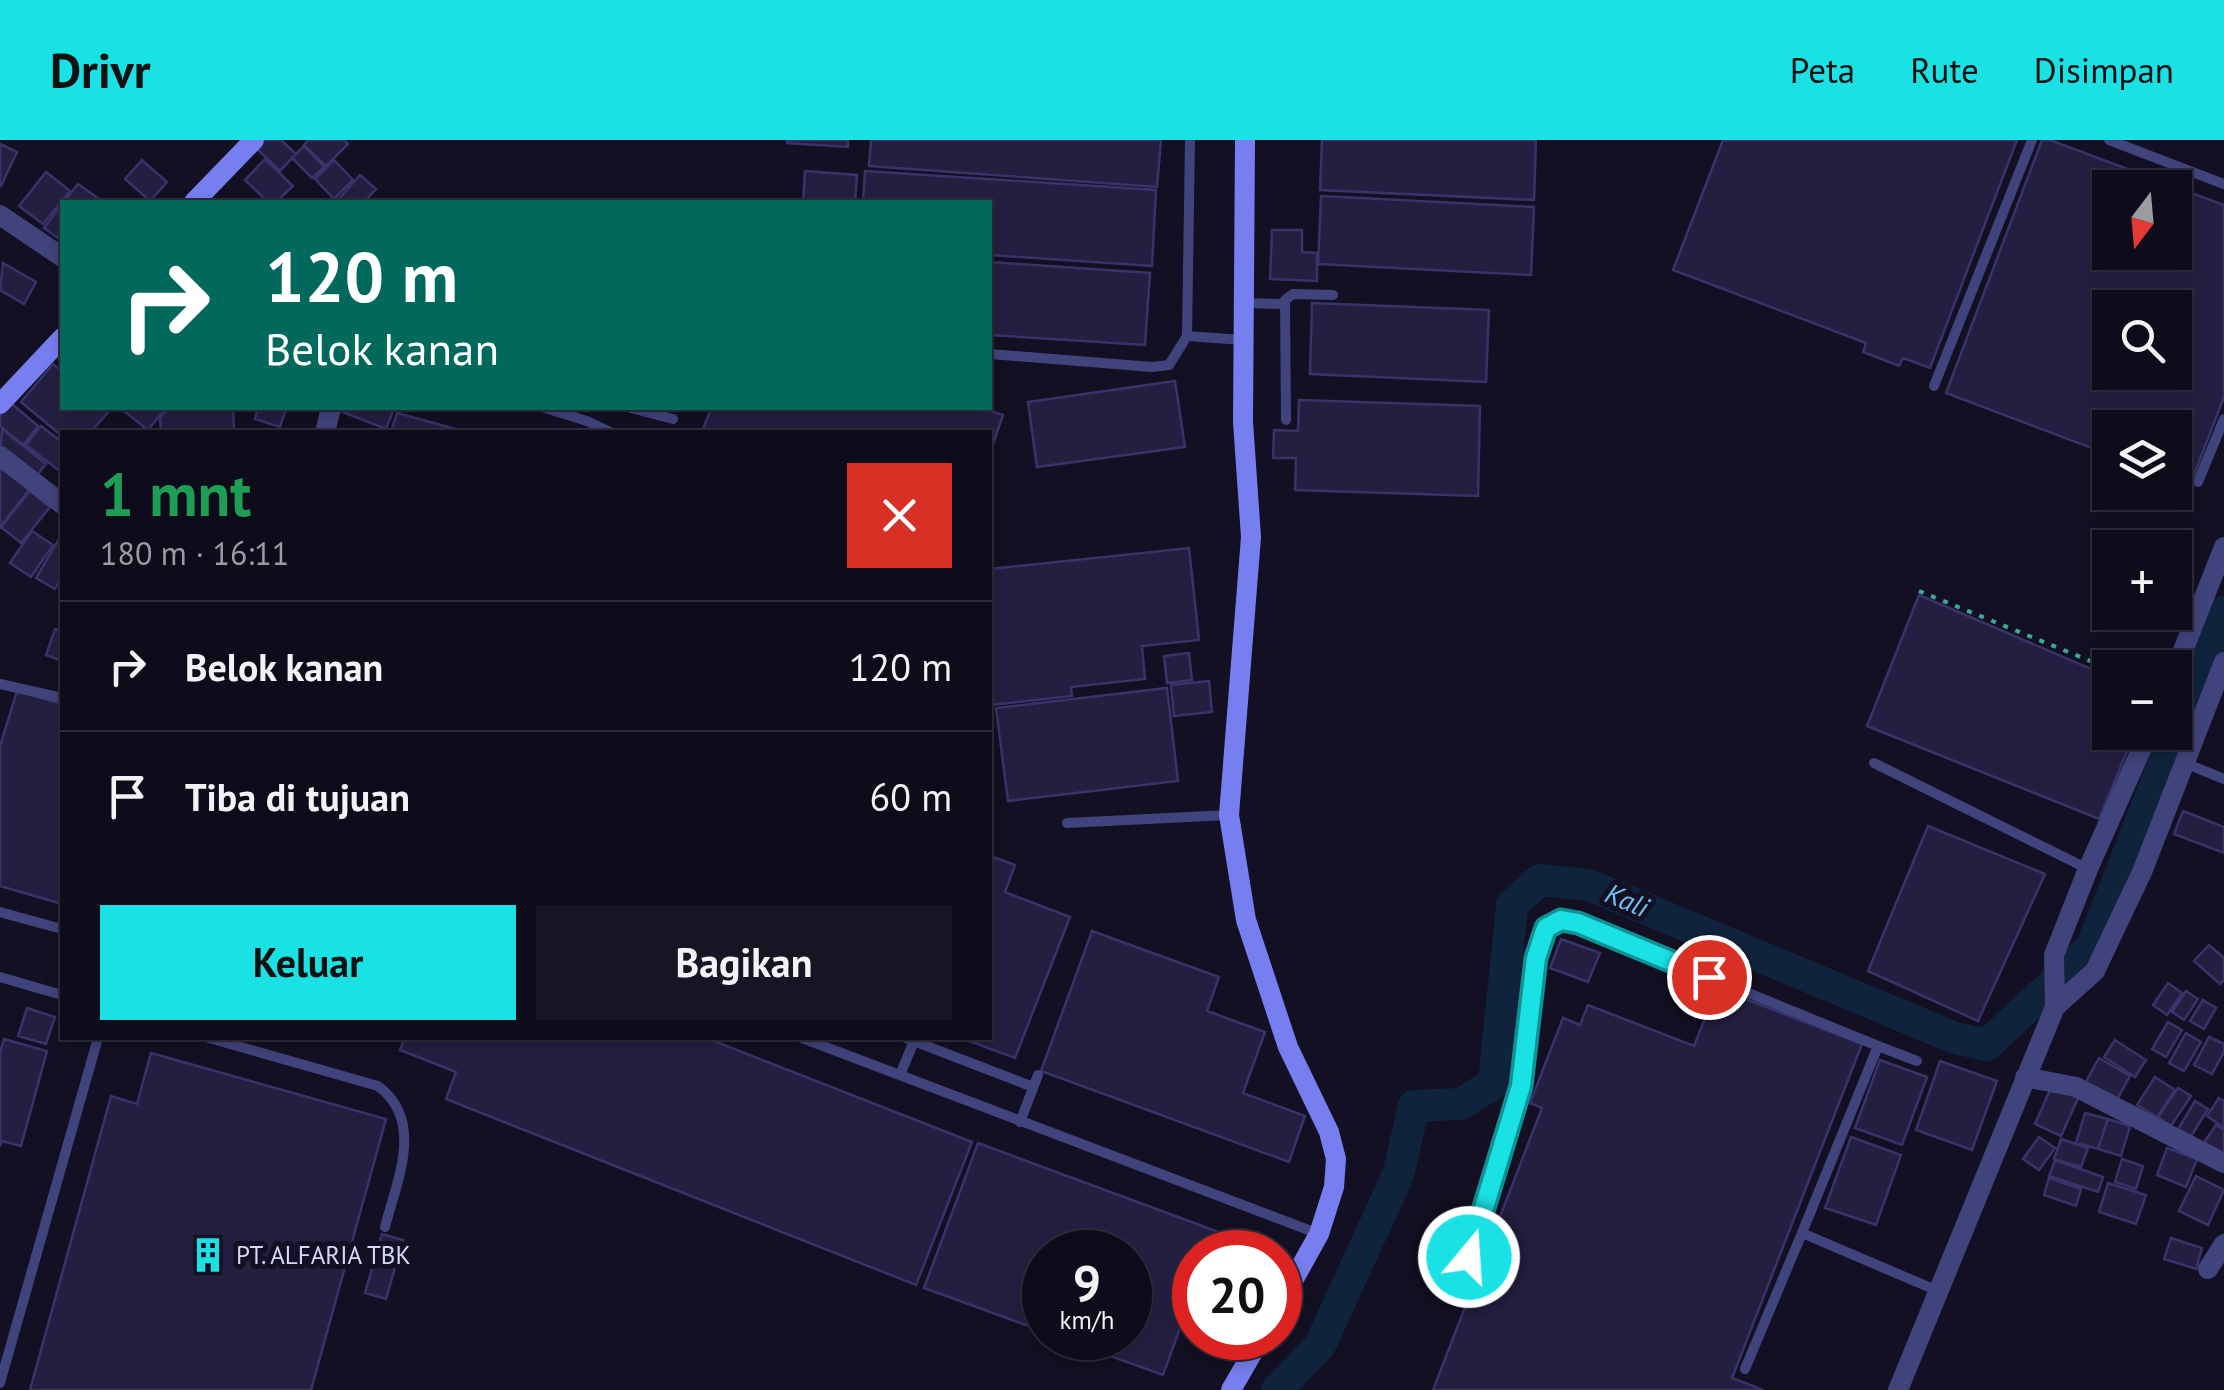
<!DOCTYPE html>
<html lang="id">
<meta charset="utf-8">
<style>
:root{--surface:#0e0c1a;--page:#171523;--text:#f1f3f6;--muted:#9b9ba2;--line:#2e2c39;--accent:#19e1e4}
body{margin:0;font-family:"PT Sans",sans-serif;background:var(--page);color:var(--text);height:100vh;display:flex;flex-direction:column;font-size:38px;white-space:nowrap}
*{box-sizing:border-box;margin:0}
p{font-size:32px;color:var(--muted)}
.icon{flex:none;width:55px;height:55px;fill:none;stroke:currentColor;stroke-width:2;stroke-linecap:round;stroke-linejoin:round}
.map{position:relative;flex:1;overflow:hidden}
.sheet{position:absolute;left:60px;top:290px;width:932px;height:610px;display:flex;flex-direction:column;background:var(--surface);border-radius:0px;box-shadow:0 5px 15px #0003,0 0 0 2px var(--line)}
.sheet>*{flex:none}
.top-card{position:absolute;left:60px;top:60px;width:932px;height:210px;border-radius:0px;box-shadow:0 5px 15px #0003,0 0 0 2px var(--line);background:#00695c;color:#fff;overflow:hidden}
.needle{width:65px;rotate:196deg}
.fabs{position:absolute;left:2092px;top:30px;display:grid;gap:20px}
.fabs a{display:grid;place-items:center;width:100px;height:100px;border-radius:0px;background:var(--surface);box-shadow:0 5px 15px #0003,0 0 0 2px var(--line);font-size:50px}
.speed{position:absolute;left:1022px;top:1090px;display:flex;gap:20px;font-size:50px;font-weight:700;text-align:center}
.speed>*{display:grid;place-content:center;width:130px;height:130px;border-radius:50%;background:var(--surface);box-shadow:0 5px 15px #0003,0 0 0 2px var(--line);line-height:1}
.speed small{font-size:25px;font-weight:400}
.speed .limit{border:15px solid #d22;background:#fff;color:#111}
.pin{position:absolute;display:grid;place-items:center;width:85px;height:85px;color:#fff;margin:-42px;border:5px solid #fff;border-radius:50%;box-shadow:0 2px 10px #0007}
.me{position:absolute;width:110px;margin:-55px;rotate:18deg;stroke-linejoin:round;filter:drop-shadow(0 0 8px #0008)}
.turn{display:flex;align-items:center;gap:35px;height:210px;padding:0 40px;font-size:45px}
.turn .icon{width:130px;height:130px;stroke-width:2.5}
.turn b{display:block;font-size:70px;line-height:85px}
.round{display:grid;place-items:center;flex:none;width:105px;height:105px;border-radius:0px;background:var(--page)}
.overview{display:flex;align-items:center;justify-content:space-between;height:170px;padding:0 40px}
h1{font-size:60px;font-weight:800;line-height:75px;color:#1e9e55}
.cta{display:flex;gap:20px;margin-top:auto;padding:20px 40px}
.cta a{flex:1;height:115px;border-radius:0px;background:var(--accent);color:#111;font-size:40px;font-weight:800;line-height:115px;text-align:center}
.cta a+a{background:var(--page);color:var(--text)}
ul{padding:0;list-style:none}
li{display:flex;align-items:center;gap:30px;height:130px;padding:0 40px;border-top:2px solid var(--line)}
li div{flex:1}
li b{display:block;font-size:38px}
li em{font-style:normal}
header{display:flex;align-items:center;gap:60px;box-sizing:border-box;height:140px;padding:0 50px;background:var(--accent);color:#111}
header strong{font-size:48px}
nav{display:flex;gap:55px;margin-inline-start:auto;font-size:35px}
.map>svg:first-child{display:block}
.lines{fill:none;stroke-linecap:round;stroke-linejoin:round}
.river{stroke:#0f243c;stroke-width:32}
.building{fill:#231f41;stroke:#39336a;stroke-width:2.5;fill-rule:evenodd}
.path{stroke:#3ca999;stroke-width:4;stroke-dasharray:5 8;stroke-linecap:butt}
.lane{stroke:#41437c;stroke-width:10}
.street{stroke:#41437c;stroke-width:20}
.secondary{stroke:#777ff0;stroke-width:20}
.route-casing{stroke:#109294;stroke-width:25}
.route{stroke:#19e1e4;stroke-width:18}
.labels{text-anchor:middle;stroke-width:10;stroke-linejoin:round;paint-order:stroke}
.poi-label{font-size:25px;fill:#d7d6fb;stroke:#121022;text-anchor:start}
.water-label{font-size:28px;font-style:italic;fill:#6fbfef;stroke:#121022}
</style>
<header>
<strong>Drivr</strong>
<nav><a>Peta</a><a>Rute</a><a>Disimpan</a></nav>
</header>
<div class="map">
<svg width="2224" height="1250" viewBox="0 0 2224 1250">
<rect width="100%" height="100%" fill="#121022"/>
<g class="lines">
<path class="river" d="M1277 1250 1320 1205 1398 1035 1414 966 1461 964 1494 943 1512 765 1540 740 1589 745 1955 898 1987 905 2091 808 2224 472"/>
</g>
<path class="building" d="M257 0H281L296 14 280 31 253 5Z
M308 0H344L348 4 326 26 304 5Z
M787 0H848V7L787 3Z
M871 0H1161L1157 47 869 26Z
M1322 0H1536L1534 60 1320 50Z
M1723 0H2017L1930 228 1903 218 1899 226 1863 212 1866 203 1673 130Z
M2042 0H2050L2224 65V257L2190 345 2175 339V288H2110V315L1946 253ZM2110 48H2175V112H2110ZM2110 168H2175V232H2110Z
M0 4 17 12 1 46H0Z
M304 6 324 27 312 38 292 18Z
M265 19 293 46 276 62H268L245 40Z
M142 20 167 42 150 61 125 39Z
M334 20 353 40 334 59 315 39Z
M805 31 857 35 855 62H803Z
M865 31 1156 50 1152 126 990 115V62H863Z
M46 32 70 51 43 84 19 66Z
M360 35 376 49 364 62H342L338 60Z
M78 44 99 59 96 62H64Z
M1321 56 1534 67 1531 135 1318 124Z
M62 64V101L44 88Z
M1272 90H1302V112L1317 113V141L1270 139Z
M990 122 1150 133 1145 205 990 195Z
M3 123 36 142 24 164 0 150Z
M1312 163 1489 170 1486 242 1310 234Z
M53 224 62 232V268H105L109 271 91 292H62V296L21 262Z
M1175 241 1185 307 1037 327 1028 262Z
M1299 260 1480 266 1478 356 1295 350 1296 318H1273L1274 290 1298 291Z
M11 263 38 286 23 305 0 286V276Z
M120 268H166L148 290Z
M169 268H233L234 292H161L160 278Z
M258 268 286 269 280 287 255 279Z
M345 268H394L386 289 343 272Z
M711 268H982L1003 275 990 313V292H702Z
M397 273 463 291V292H391Z
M41 286 62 302 61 332 26 305Z
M2 289 46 324 33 340 0 313Z
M0 325 32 346 0 387Z
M30 351 50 367 21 403 1 387Z
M32 391 53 405 31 437 10 423Z
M62 394V436L55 449 36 438Z
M1189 408 1199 500 1142 506 1145 539 1071 547 1072 556 990 565V429Z
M1919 455 2110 537V592H2135L2099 679 1867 586Z
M55 489 62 491V521L46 515Z
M1189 513 1192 540 1167 543 1164 516Z
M1209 541 1212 572 1174 576 1171 545Z
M1167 548 1178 641 1008 661 996 568Z
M17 551 62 564V764L0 746V606Z
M2183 671 2224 687V713L2174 694Z
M1928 686 2045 734 1978 881 1868 831Z
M990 716 1015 725 1005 752 1070 777 1015 918 961 898H990Z
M1092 791 1219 837 1207 871 1265 892 1243 953 1305 976 1289 1022 1041 931Z
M1561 799 1600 813 1588 842 1550 828Z
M2209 805 2224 818V840L2220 844 2194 821Z
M2168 843 2182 853 2167 875 2153 865Z
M1717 848 1862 904 1732 1238 1763 1250H1433L1542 968 1530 963 1563 878 1580 885 1588 865 1694 906Z
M2186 851 2198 859 2184 880 2172 872Z
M2203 860 2216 868 2204 889 2190 881Z
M27 868 55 877 46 904 18 896Z
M2168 882 2182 890 2166 917 2152 909Z
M2186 893 2201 902 2184 931 2169 923Z
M2209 897 2224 904V912L2212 934 2194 925Z
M405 898H706L972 1002 916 1145 446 959 456 932 400 910Z
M4 899 47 911 21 1006 2 1001 0 1006V912Z
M2115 900 2146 920 2135 937 2104 917Z
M151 913 386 979 311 1250H30L111 956 137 964Z
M2099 918 2130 936 2114 965 2083 947Z
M1880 920 1927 937 1902 1005 1855 988Z
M1940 921 1997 941 1972 1010 1916 990Z
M2155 937 2175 950 2157 977 2137 965Z
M2053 943 2080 954 2061 996 2035 984Z
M2178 948 2191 956 2171 986 2158 977Z
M2219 958 2224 961V988L2207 976Z
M2195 961 2208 969 2190 998 2177 991Z
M2085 973 2108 979 2098 1009 2076 1003Z
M2108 979 2130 986 2121 1016 2098 1009Z
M2216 985 2224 990V1017L2203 1004Z
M1851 997 1901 1015 1876 1085 1825 1068Z
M2039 997 2055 1008 2039 1030 2023 1019Z
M2061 999 2088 1008 2081 1027 2054 1019Z
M978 1003 1216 1091 1208 1112H1195V1147L1163 1235 1060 1198H1130V1112H1045V1192L924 1148Z
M2167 1008 2197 1019 2186 1047 2157 1035Z
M2122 1019 2143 1026 2136 1049 2115 1042Z
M2055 1020 2103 1037 2098 1052 2049 1036Z
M2196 1036 2224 1050 2208 1085 2179 1071Z
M2049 1038 2081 1049 2076 1066 2044 1055Z
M2108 1043 2146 1055 2136 1084 2099 1072Z
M382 1094 403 1100 386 1159 365 1153Z
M2171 1098 2202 1108 2196 1129 2164 1119Z"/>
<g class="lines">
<path class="path" d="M1919 451 2110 529"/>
<path class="lane" d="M2109 0 2224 44
M1244 163 1284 164
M1187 196 1190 0
M990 214 1152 227 1169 225 1187 196 1243 200
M1934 246 2032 0
M545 268 587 281 610 292
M631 268 673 279
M1286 280 1285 160 1293 154 1333 155
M2198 342 2224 279
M0 544 62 558
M1874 623 2088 729
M2185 623 2224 639
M1067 683 1228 675
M0 772 62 789
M0 837 62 855
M209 898 378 946C425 981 397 1040 385 1087
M802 898 1319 1094
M906 898 1033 947
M1878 906 1917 921
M900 935 914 901
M1020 982 1038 935
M1457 1153 1521 945 1536 818 1546 788 1561 780 1577 783 1878 906 1802 1093
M1745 1229 1802 1093 1938 1151
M0 1243 98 898"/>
<path class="street" d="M0 75 62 117
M325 292 331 268
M0 316 62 364
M2175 531 2224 407
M2055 867 2095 831 2142 732 2224 522
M2025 937 2076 947 2224 1023
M2208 1129 2224 1104
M1898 1250 2055 867 2054 815 2088 729 2149 592"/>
<path class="secondary" d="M1245 0 1243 282 1251 397 1229 675 1246 780 1288 907 1329 992 1336 1019 1334 1047 1319 1094 1280 1164
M194 62 254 0
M0 264 62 198
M1231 1250 1261 1198"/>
</g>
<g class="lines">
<defs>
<path id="route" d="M1469 1117 1521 946 1536 818 1546 788 1561 780 1578 783 1709 837"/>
</defs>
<use href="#route" class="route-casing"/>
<use href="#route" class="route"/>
</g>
<defs>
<symbol id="building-bare" viewBox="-9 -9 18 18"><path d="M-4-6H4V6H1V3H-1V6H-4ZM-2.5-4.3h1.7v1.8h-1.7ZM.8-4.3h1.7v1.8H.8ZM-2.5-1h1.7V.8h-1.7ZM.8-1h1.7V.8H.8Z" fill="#19e1e4" stroke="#121022" stroke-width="2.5" paint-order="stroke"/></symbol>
</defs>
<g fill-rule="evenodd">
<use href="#building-bare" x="183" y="1090" width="50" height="50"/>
</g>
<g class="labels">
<g class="poi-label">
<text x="236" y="1124">PT. ALFARIA TBK</text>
</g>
<g class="water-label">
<text transform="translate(1627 760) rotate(23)" y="10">Kali</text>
</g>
</g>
</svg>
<div class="fabs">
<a><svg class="needle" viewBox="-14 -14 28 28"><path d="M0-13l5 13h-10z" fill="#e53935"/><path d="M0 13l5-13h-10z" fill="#9b9ba2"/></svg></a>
<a><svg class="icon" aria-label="search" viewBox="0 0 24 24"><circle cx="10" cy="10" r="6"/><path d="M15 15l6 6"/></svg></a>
<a><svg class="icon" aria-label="layers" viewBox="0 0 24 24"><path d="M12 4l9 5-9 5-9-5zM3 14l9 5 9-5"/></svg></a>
<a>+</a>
<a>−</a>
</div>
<div class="speed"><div>9<small>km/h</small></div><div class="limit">20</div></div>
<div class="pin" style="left:1709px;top:837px;background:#d93025"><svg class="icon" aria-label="arrive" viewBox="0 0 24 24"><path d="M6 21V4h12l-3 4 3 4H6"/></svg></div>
<svg class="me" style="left:1469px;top:1117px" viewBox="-20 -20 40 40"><circle r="17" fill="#19e1e4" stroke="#fff" stroke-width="3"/><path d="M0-11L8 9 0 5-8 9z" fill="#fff"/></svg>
<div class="top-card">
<div class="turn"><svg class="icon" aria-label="right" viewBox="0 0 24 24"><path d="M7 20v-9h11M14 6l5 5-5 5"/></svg><div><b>120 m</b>Belok kanan</div></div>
</div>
<section class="sheet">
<div class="overview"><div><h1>1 mnt</h1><p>180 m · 16:11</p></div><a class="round" style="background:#d93025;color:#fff"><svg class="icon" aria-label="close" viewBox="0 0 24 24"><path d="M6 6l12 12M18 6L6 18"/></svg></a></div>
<ul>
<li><svg class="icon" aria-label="right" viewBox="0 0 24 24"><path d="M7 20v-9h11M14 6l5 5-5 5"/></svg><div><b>Belok kanan</b></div><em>120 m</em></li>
<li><svg class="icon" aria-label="arrive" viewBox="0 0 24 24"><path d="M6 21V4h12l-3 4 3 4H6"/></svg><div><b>Tiba di tujuan</b></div><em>60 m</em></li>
</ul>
<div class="cta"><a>Keluar</a><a>Bagikan</a></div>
</section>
</div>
